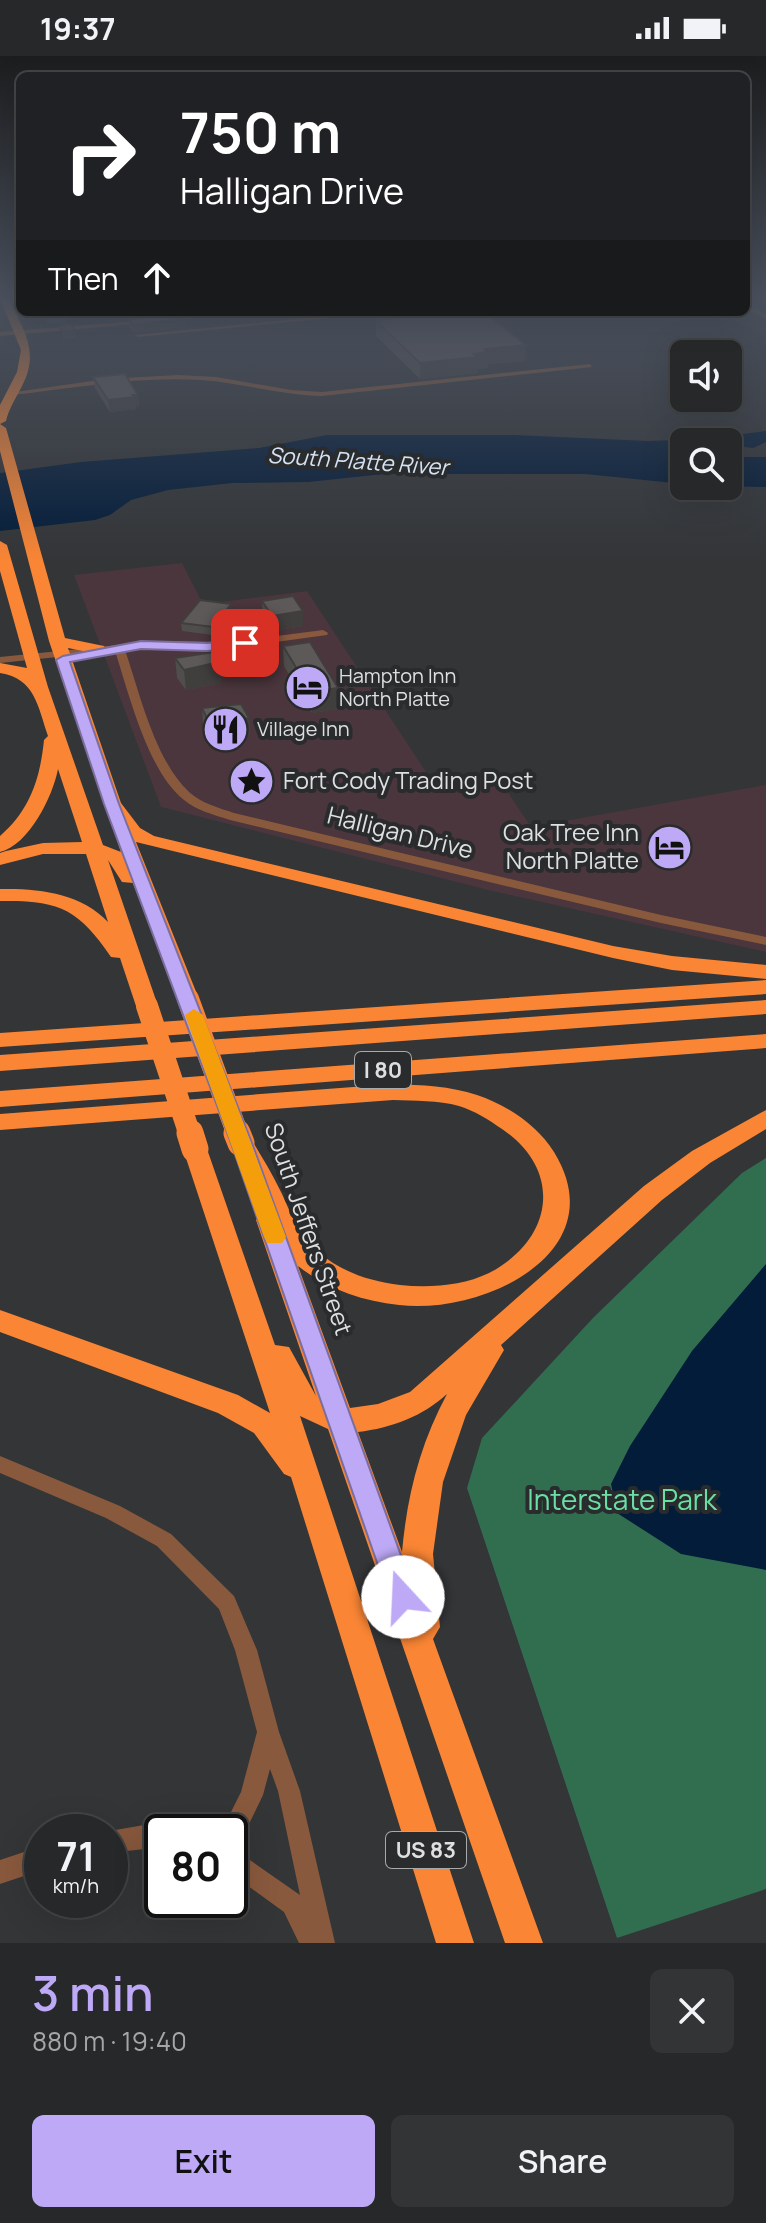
<!DOCTYPE html>
<meta charset="utf-8">
<style>
:root{--surface:#262829;--page:#323435;--text:#f1f3f6;--muted:#a4a6a8;--line:#424446;--accent:#bda9f5}
body{margin:0;font-family:Manrope,sans-serif;background:var(--page);color:var(--text);height:100vh;display:flex;flex-direction:column;font-size:30px;white-space:nowrap}
*{box-sizing:border-box;margin:0}
p{font-size:26px;color:var(--muted)}
.icon{flex:none;width:44px;height:44px;fill:none;stroke:currentColor;stroke-width:2;stroke-linecap:round;stroke-linejoin:round}
.map{position:relative;height:1887px;overflow:hidden}
.details{display:flex;flex-direction:column;background:var(--surface);flex:1}
.details>*{flex:none}
.hud{position:absolute;left:16px;top:16px;width:734px;height:244px;border-radius:12px;box-shadow:0 8px 32px #0002,0 0 0 2px var(--line);background:#202124;color:#fff;overflow:hidden}
.controls{position:absolute;left:670px;top:284px;display:grid;gap:16px}
.controls a{display:grid;place-items:center;width:72px;height:72px;border-radius:12px;background:var(--surface);box-shadow:0 8px 32px #0002,0 0 0 2px var(--line);font-size:40px}
.speed{position:absolute;left:24px;top:1758px;display:flex;gap:16px;font-size:40px;font-weight:700;text-align:center}
.speed>*{display:grid;place-content:center;width:104px;height:104px;border-radius:50%;background:var(--surface);box-shadow:0 8px 32px #0002,0 0 0 2px var(--line);line-height:1}
.speed small{font-size:20px;font-weight:400}
.speed .limit{border:4px solid #111;border-radius:12px;background:#fff;color:#111}
.pin{position:absolute;display:grid;place-items:center;width:68px;height:68px;color:#fff;margin:-34px;border-radius:16px;box-shadow:0 4px 12px #0006}
.me{position:absolute;width:88px;margin:-44px;rotate:340deg;stroke-linejoin:round;filter:drop-shadow(0 0 6px #0008)}
.turn{display:flex;align-items:center;gap:28px;height:168px;padding:0 32px;font-size:36px}
.turn .icon{width:104px;height:104px;stroke-width:2.5}
.turn b{display:block;font-size:56px;line-height:68px}
.then{display:flex;align-items:center;height:76px;padding:0 32px;background:#0003;gap:16px;font-size:30px}
.round{display:grid;place-items:center;flex:none;width:84px;height:84px;border-radius:12px;background:var(--page)}
.overview{display:flex;align-items:center;justify-content:space-between;height:136px;padding:0 32px}
h1{font-size:48px;font-weight:600;line-height:60px;color:var(--accent)}
.button{display:flex;gap:16px;margin-top:auto;padding:16px 32px}
.button a{flex:1;height:92px;border-radius:12px;background:var(--accent);color:#111;font-size:32px;font-weight:600;line-height:92px;text-align:center}
.button a+a{background:var(--page);color:var(--text)}
.status{display:flex;justify-content:space-between;align-items:center;height:56px;padding:0 40px;background:var(--surface);direction:ltr}
.status svg{height:22px;fill:currentColor}
.map>svg:first-child{display:block}
.commercial{fill:#4a363c}
.green{fill:#316e4f}
.water{fill:#031c39}
.lines{fill:none;stroke-linecap:round;stroke-linejoin:round}
.minor{fill:#89593d;fill-rule:evenodd}
.highway{fill:#fa8534;fill-rule:evenodd}
.highway-bridge-far1{stroke:#fa8534;stroke-width:22}
.highway-bridge{stroke:#fa8534;stroke-width:27}
.wall{fill:#504d4d}
.shaded-wall{fill:#413e3e}
.building{fill:#5d5959;stroke:#413e3e;stroke-width:2}
.route{fill:#bda9f5;stroke:#7b6e9f;stroke-width:2}
.slow{fill:#f59e0b}
.labels{text-anchor:middle;stroke-width:8;stroke-linejoin:round;paint-order:stroke}
.far-poi-label{font-size:20px;fill:#dedfe0;stroke:#292b2d;text-anchor:start}
.far-water-label{font-size:22px;font-style:italic;fill:#d4e2f3;stroke:#292b2d}
.shield{fill:#292b2d;stroke:#a8a9aa;stroke-width:2}
.shield-label{font-size:22px;font-weight:bold;fill:#dedfe0}
.poi-label{font-size:24px;fill:#dedfe0;stroke:#292b2d;text-anchor:start}
.street-label{font-size:24px;fill:#dedfe0;stroke:#292b2d}
.near-park-label{font-size:28px;fill:#6adfa4;stroke:#292b2d}
</style>
<div class="status"><b>19:37</b><svg viewBox="0 0 49 12"><path d="M0 12V9h3v3zM5 12V6h3v6zM10 12V3h3v9zM15 12V0h3v12zM26 1h20v11H26zM47 4h2v5h-2z"/></svg></div>
<div class="map">
<svg width="766" height="1887" viewBox="0 0 766 1887">
<rect width="100%" height="100%" fill="#333537"/>
<path class="commercial" d="M182 507 203 548 307 535 432 725 496 718 531 771 766 729V896L492 835 161 751 74 519Z"/>
<path class="green" d="M766 1102V1833L617 1882 467 1432 482 1382 593 1262 742 1117Z"/>
<path class="water" d="M766 375V386L753 392 728 389V386H684V428L585 418H384L308 426 232 427 168 434 131 444 110 459 95 464 0 475V417L81 406 259 392 327 379H515L648 385 705 383Z
M728 401H766V431L711 430H728Z
M766 1208V1514L681 1498 617 1457 611 1428 630 1390 692 1295Z"/>
<g class="lines">
<path class="minor" d="M746 248 766 258V263L746 253Z
M221 256H244L168 265 165 263Z
M368 256H392L138 281 135 279Z
M149 264 147 267 0 280V276Z
M590 308 592 311 322 340C281 339 242 327 201 324 138 320 74 332 12 339L8 337 106 323 178 319 216 321 291 334 322 336Z
M323 574 328 577 327 579 231 592 158 591 125 594C140 638 155 704 189 736 201 747 219 752 234 757L661 859 766 881V889L661 867 230 764C214 759 196 754 184 744 148 716 129 638 115 595L0 607V601L158 585 231 586Z
M0 1400 120 1450 171 1478 234 1540 257 1594 279 1676 300 1735 335 1887H299L284 1856 230 1817V1776H221L241 1736 257 1676 235 1594 219 1553 157 1490 106 1462 0 1417ZM270 1713 278 1735 300 1839 234 1793 238 1791 263 1739Z
M144 1769 170 1776H162V1796L144 1793 110 1797V1776H104Z
M42 1790V1814L0 1828V1804Z"/>
<path class="highway" d="M0 242H7C24 273 40 296 22 330 16 342 9 352 6 365L0 368 6 372 65 582 104 590 106 593 98 598 68 592 121 747 140 772 154 780 613 890 672 900 766 909V923L672 914 613 902 136 786 199 943 196 948H180L177 943 133 827 122 826 108 804 158 950 155 955H139L136 950 120 902 111 901C78 852 58 844 0 845V833C38 832 81 837 108 866L86 798H43L0 809V797L6 795 43 787 82 786 58 713C53 740 29 789 0 796V780C30 754 40 723 44 684L48 680C38 651 35 622 0 617V607L27 612 0 515V485L7 489 48 631 103 789 121 796 49 585 0 395V349L17 316 21 294Z
M766 924V938L0 991V977Z
M766 944V958L0 1015V999Z
M766 978V992L0 1051V1035Z
M393 1028C422 1029 450 1030 477 1039 507 1049 537 1069 554 1096 616 1197 482 1259 399 1249 362 1245 327 1233 298 1210L350 1352 378 1348 410 1336 644 1130 692 1095 766 1054V1073L710 1107 662 1144 501 1289 504 1294 466 1359 443 1426 433 1498 440 1571 433 1583 543 1887H505L328 1373 300 1360 474 1887H436L291 1421 284 1418 254 1377 218 1357 0 1276V1254L238 1339 270 1357 183 1093 186 1087 195 1084 204 1087 207 1093 275 1289 289 1291 316 1340 256 1164 264 1156 229 1087 232 1081 241 1078 250 1081C260 1098 271 1115 280 1134 291 1156 297 1178 317 1195 341 1216 369 1225 400 1229 429 1232 462 1230 489 1217 553 1184 564 1115 502 1073 489 1064 475 1055 459 1050 438 1044 415 1045 393 1044L0 1074V1058ZM447 1338C420 1388 407 1440 402 1496L358 1376C392 1372 423 1360 447 1338Z"/>
<path class="highway-bridge-far1" d="M188 943 238 1079
M147 950 190 1079"/>
<path class="highway-bridge" d="M190 1077 195 1093
M237 1077 241 1087"/>
</g>
<path class="wall" d="M42 256H65L67 267H48Z
M388 257 526 289 525 305 488 308V312L478 313V317L420 323 376 280V265L388 263Z
M129 263 186 271 134 276 130 271Z
M93 321 138 339 139 350H136V353L110 356 95 332Z
M262 545 303 555V570L272 575 263 560Z
M231 555 213 579 182 575 181 567Z
M283 590 338 653 312 657 284 610Z
M175 602 219 606 221 627 186 634 177 622Z
M202 652 249 662 250 678 212 685 203 668Z"/>
<path class="shaded-wall" d="M144 256H175L176 257 144 260Z
M186 263V271L134 276 133 269Z
M75 274 76 282 63 283 62 275Z
M526 289 525 305 488 308V312L478 313V317L420 323V307L474 298 485 293Z
M138 339 139 350H136V353L110 356 108 344Z
M231 548V555L213 579V571Z
M303 555V570L272 575V560Z
M219 606 221 627 186 634 184 614Z
M338 632V653L312 657 311 636Z
M249 662 250 678 212 685 210 669Z"/>
<path class="building" d="M400 256H484L526 289 485 293 488 296 474 298 479 301 420 307 376 265 394 262 388 257Z
M181 258 186 263 133 269 129 263Z
M71 268 75 274 62 275 59 269Z
M125 318 138 339H133L135 341 108 344 93 321Z
M293 540 303 555 272 560 262 545Z
M200 544 231 548 213 571 181 567Z
M310 586 338 632 311 636 283 590Z
M214 596 219 606 184 614 175 602Z
M241 648 249 662 210 669 202 652Z"/>
<linearGradient id="sky" x2="0" y2="1"><stop stop-color="#1c1d1e"/><stop offset="0.48" stop-color="#4a515e"/><stop offset="1" stop-color="#4a515e" stop-opacity="0"/></linearGradient>
<rect width="766" height="506" fill="url(#sky)"/>
<path class="route" d="M245 583 252 587 250 590 207 595 141 593 70 606 119 748 252 1087 416 1541 412 1550 403 1554 393 1550 389 1541 231 1087 104 748 56 604 63 600 141 585 207 587Z"/>
<path class="slow" d="M194 953 203 959 286 1181 282 1187H267L264 1181 185 959Z"/>
<defs>
<symbol id="hotel-disc" viewBox="-11 -11 22 22"><circle r="9.5" fill="#bda9f5" stroke="#292b2d"/><path d="M-6-4.5h1.5V1H6V5H4.5V3h-9V5H-6ZM-4 0a1.8 1.8 0 1 1 3.6 0ZM.5 0V-2.5h3Q6-2.5 6 0Z" fill="#111"/></symbol>
<symbol id="restaurant-disc" viewBox="-11 -11 22 22"><circle r="9.5" fill="#bda9f5" stroke="#292b2d"/><path d="M-5-6h1v4h1v-4h1v4h1v-4h1v5L-1.5 .5V6h-2V.5L-5-1ZM5-6V6H3V1.5H1.5Q1.5-4 5-6Z" fill="#111"/></symbol>
<symbol id="sight-disc" viewBox="-11 -11 22 22"><circle r="9.5" fill="#bda9f5" stroke="#292b2d"/><path d="M0-6L1.8-2.2L6-1.7L2.9 1.2L3.7 5.4L0 3.3L-3.7 5.4L-2.9 1.2L-6-1.7L-1.8-2.2Z" fill="#111"/></symbol>
</defs>
<g fill-rule="evenodd">
<use href="#hotel-disc" x="282" y="606" width="51" height="51"/>
<use href="#restaurant-disc" x="200" y="648" width="51" height="51"/>
<use href="#sight-disc" x="226" y="700" width="51" height="51"/>
<use href="#hotel-disc" x="644" y="766" width="51" height="51"/>
</g>
<g class="labels">
<g class="far-poi-label">
<text x="339" y="627">Hampton Inn<tspan x="339" dy="23">North Platte</tspan></text>
<text x="257" y="680">Village Inn</text>
</g>
<g class="far-water-label">
<text transform="translate(358 405) rotate(4)" y="8">South Platte River</text>
</g>
<g class="shield">
<rect x="355" y="996" width="56" height="36" rx="6"/>
<rect x="386" y="1776" width="80" height="36" rx="6"/>
</g>
<g class="shield-label">
<text x="383" y="1022">I 80</text>
<text x="426" y="1802">US 83</text>
</g>
<g class="poi-label">
<text x="283" y="733">Fort Cody Trading Post</text>
<text x="639" y="785" text-anchor="end">Oak Tree Inn<tspan x="639" dy="28">North Platte</tspan></text>
</g>
<g class="street-label">
<text transform="translate(400 777) rotate(14)" y="8">Halligan Drive</text>
<text transform="translate(308 1173) rotate(71)" y="8">South Jeffers Street</text>
</g>
<g class="near-park-label">
<text x="622" y="1454">Interstate Park</text>
</g>
</g>
</svg>
<div class="controls">
<a><svg class="icon" aria-label="sound" viewBox="0 0 24 24"><path d="M4 9h4l5-4v14l-5-4H4zM17 9q2 3 0 6"/></svg></a>
<a><svg class="icon" aria-label="search" viewBox="0 0 24 24"><circle cx="10" cy="10" r="6"/><path d="M15 15l6 6"/></svg></a>
</div>
<div class="speed"><div>71<small>km/h</small></div><div class="limit">80</div></div>
<div class="pin" style="left:245px;top:587px;background:#d93025"><svg class="icon" aria-label="arrive" viewBox="0 0 24 24"><path d="M6 21V4h12l-3 4 3 4H6"/></svg></div>
<svg class="me" style="left:403px;top:1541px" viewBox="-20 -20 40 40"><circle r="19" fill="#fff"/><path d="M0-13L10 11 0 6-10 11z" fill="#bda9f5"/></svg>
<div class="hud">
<div class="turn"><svg class="icon" aria-label="right" viewBox="0 0 24 24"><path d="M7 20v-9h11M14 6l5 5-5 5"/></svg><div><b>750 m</b>Halligan Drive</div></div>
<div class="then">Then<svg class="icon" aria-label="ahead" viewBox="0 0 24 24"><path d="M12 20V5M6 11l6-6 6 6"/></svg></div>
</div>
</div>
<section class="details">
<div class="overview"><div><h1>3 min</h1><p>880 m · 19:40</p></div><a class="round"><svg class="icon" aria-label="close" viewBox="0 0 24 24"><path d="M6 6l12 12M18 6L6 18"/></svg></a></div>
<div class="button"><a>Exit</a><a>Share</a></div>
</section>
